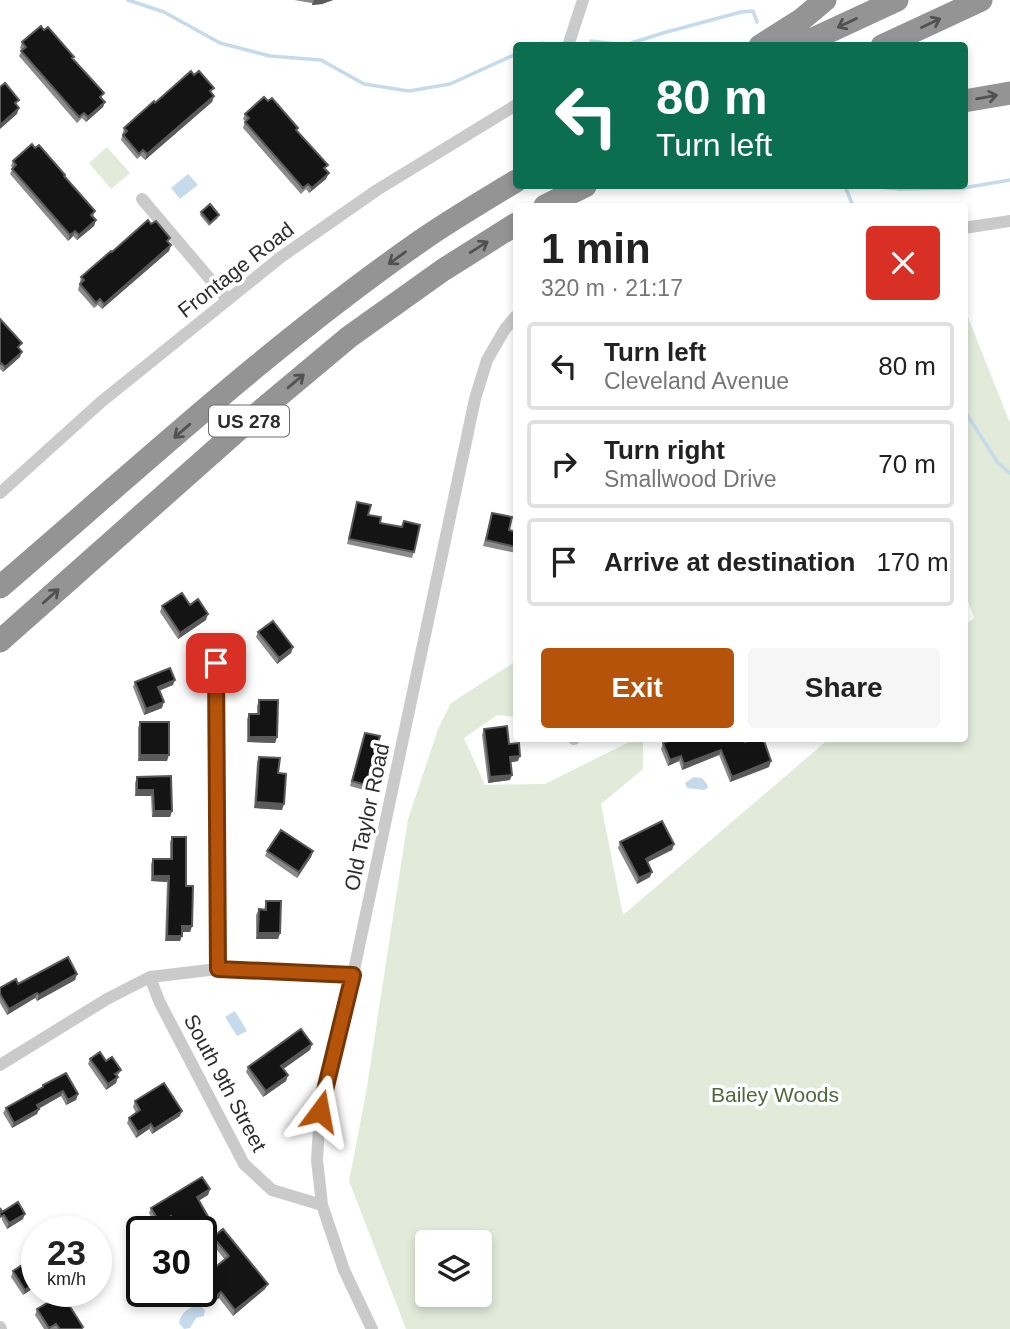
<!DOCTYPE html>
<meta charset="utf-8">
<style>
:root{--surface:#fff;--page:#f6f6f6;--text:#222;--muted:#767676;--line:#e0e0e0;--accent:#b45309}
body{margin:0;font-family:Arial,sans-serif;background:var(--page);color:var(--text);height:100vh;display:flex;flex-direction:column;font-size:26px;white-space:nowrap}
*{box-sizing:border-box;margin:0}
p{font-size:23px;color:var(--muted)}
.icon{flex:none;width:38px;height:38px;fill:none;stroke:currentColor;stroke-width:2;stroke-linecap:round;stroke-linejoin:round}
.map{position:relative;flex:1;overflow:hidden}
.side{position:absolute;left:513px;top:203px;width:455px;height:539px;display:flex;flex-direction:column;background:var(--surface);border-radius:7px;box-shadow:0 4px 10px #0003}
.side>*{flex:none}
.hud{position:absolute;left:513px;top:42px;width:455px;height:147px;border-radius:7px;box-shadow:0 4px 10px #0003;background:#0b6e4f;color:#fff;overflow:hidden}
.controls{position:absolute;left:415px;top:1230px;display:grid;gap:14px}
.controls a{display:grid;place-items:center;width:77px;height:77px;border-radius:7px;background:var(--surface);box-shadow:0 4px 10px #0003;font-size:35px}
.speed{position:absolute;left:21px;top:1216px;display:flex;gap:14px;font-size:35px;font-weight:700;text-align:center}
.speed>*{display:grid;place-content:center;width:91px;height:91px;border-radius:50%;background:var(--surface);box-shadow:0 4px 10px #0003;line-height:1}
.speed small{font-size:18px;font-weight:400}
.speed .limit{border:4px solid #111;border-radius:10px;background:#fff;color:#111}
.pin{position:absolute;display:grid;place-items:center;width:60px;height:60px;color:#fff;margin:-30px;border-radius:14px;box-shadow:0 4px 10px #0006}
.me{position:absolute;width:77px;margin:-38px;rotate:13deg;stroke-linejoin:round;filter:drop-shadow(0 0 5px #0008)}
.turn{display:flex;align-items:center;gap:24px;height:147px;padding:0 28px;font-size:32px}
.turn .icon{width:91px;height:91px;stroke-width:2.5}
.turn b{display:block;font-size:49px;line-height:60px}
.round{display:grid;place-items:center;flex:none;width:74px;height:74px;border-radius:7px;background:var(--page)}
.overview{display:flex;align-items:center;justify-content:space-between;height:119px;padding:0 28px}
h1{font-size:42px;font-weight:700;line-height:52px}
.action{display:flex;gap:14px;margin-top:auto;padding:14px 28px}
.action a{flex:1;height:80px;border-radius:7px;background:var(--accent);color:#fff;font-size:28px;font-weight:700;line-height:80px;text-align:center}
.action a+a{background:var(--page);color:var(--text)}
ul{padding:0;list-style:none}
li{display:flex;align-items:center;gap:21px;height:88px;margin:0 14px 10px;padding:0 14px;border:4px solid var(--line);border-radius:7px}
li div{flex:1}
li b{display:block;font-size:26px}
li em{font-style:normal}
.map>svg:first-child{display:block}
.green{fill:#e2ebda;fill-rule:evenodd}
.water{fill:#c5dbec}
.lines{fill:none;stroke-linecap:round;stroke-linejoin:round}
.stream{stroke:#c5dbec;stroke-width:3.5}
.street{stroke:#cacaca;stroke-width:12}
.highway{stroke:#949494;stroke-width:23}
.wall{fill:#8a8a8a}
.shaded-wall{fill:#5a5a5a}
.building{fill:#141414;stroke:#5a5a5a;stroke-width:2}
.oneway{stroke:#515151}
.route-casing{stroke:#753606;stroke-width:18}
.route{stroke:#b45309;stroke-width:12}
.labels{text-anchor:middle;stroke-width:7;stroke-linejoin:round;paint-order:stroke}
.shield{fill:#fff;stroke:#6c6c6c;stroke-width:2}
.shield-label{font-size:19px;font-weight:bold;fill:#2d2d2d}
.street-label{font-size:21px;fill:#2d2d2d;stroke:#fff}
.park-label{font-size:21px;fill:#4d693a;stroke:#fff}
</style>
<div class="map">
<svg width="1010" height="1329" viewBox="0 0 1010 1329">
<rect width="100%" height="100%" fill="#fff"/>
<path class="green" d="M107 147 130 173 111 189 89 163Z
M964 307 1010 423V1329H406L349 1181 366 1093 408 819 438 729 451 703 516 661V717L497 715 464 738 485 785 545 784 635 739H643V769L601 804 623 915 829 739 964 738V626L974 618 964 590ZM427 1242H480V1295H427Z"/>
<path class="water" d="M188 174 198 185 180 199 171 188Z
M694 777 702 778 707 784 708 788 704 790 687 788 685 783Z
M235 1011 247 1031 237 1036 225 1017Z
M200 1305 205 1310 204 1316 196 1318 190 1328 184 1329 179 1323C180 1313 190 1306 200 1305Z"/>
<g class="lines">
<path class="stream" d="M128 0 164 12 220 43 270 56 321 60 364 84 409 91 450 84 516 54
M591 41 625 45 663 33 741 12 753 11 757 22
M536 46 543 43
M845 186 853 206
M866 186 900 189 963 188 1010 180
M964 410 998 463 1010 473"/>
<path class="street" d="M568 46 583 0
M142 199 227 299
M964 228 1010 221
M0 493 101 402 281 257 377 190 516 105
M216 663 218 969
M574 739 575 738
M150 977 159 1001 244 1164 272 1190 322 1205
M0 1065 107 999 150 977 218 969 353 975
M0 1327 1 1329
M372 1329 344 1270 322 1205 317 1160 320 1111 353 975 475 399 487 360 505 329 516 316"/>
<path class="highway" d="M760 46 801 20 825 0
M798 46 897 0
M882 46 981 0
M964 101 1010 93
M545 206 585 186
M0 587C138 469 272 344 422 240 452 219 485 200 516 181
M0 641 238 430 349 337 443 270 516 224"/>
</g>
<path class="wall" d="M294 0H333L322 4 312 5V3Z
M22 42 73 59 105 102 103 107 86 122 82 118 77 123 19 56 22 50 20 48Z
M212 94 214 96 212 102 145 160 141 156 137 159 121 140 124 128 155 103Z
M245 114 298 128 297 130 326 170V179L309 193 306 189 301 194 243 128 245 121 243 119Z
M13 161 64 177 95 211 93 217 96 220 94 226 77 240 73 236 68 241 10 174 13 168 11 166Z
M201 212 218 218 209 226 200 215Z
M168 242 171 245 169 251 102 309 98 305 94 308 78 290 81 277 112 252Z
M0 319 19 349 20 357 3 372 0 369Z
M357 502 368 515 380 523 402 527 404 521 414 552 412 558 347 544Z
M492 513 509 530 516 532V553L483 546Z
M190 605 206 620 178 639 160 612 162 606Z
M258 632 293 647 291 653 277 664 256 637Z
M135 682 173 685 159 691 162 708 144 715 133 687Z
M259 700 277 737 275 743 247 742V719L249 714H257V706Z
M140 722 167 761H138V728Z
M484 729 509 744 518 761 511 762 510 780 488 783 482 735Z
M363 738 366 785 364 790 350 786Z
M668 738H744L745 742 769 767 730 782 719 755 682 770 679 761 668 766 661 749 663 743 669 741Z
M259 757 278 773 282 810 254 808 257 762Z
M171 776 172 811 170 817H152L151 796H135V783L137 777Z
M172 837 186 886 192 926 190 932H182L180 941H165L167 882 151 881V864L153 859H170V842Z
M620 842 674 844 672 850 647 862 650 877 637 884 618 848Z
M267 851H313L311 857 297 878 265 856Z
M266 901 280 933 278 939H256V915L259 909 264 910Z
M77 974 75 980 37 1001 35 998 7 1015 0 1003V988Z
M312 1044 310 1050 283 1069 288 1075 286 1081 263 1097 246 1072 248 1067Z
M90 1059 106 1061 121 1070 117 1077 116 1083 106 1090 88 1064Z
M43 1085 78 1094 76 1100 66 1105 61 1096 38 1108 37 1114 12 1128 3 1113 6 1108 42 1088Z
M135 1101 180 1116 152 1134 149 1129 136 1138 127 1123 129 1118 136 1113 133 1107Z
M210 1189 208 1195 198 1201 211 1222 209 1227 201 1232H176L169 1222 158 1228 149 1213 151 1208Z
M2 1212 23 1219 7 1229 2 1220Z
M213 1237 265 1289 233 1316 219 1298 208 1306 199 1295 184 1307 174 1295 176 1292H201V1279L225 1260 211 1242Z
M37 1261 23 1295 11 1277 13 1271Z
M37 1309 82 1329H44L35 1315Z"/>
<path class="shaded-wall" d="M314 0H333L322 4 312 5Z
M214 96 212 102 145 160 147 154Z
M105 102 103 107 86 122 88 117Z
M19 108 17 114 0 129V125Z
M329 173 326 179 309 193 312 188Z
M96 220 94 226 77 240 79 235Z
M75 231 73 236 68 241 70 235Z
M171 245 169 251 102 309 104 304Z
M22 352 20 357 3 372 5 367Z
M208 614 206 620 178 639 180 633Z
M293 647 291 653 277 664 279 658Z
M175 680 173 685 155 692 158 687Z
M164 702 162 708 144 715 146 709Z
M249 737H277L275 743 247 742Z
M721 750 719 755 682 770 684 764Z
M140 755H169L167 761H138Z
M520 756 518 761 508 763 510 757Z
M681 756 679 761 668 766 670 760Z
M771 761 769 767 730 782 732 777Z
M512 775 510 780 488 783 490 777Z
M137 790H153L151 796H135Z
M256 802 284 804 282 810 254 808Z
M154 811H172L170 817H152Z
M674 844 672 850 644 864 646 859Z
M313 851 311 857 297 878 299 872Z
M652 872 650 877 637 884 639 878Z
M153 876H169L167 882 151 881Z
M182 926H192L190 932H180Z
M258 933H280L278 939H256Z
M167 936H182L180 941H165Z
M77 974 75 980 37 1001 39 995Z
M37 993 35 998 7 1015 9 1009Z
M312 1044 310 1050 279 1072 281 1066Z
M288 1075 286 1081 263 1097 266 1091Z
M118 1077 116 1083 106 1090 108 1084Z
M63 1091 61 1096 35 1111 37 1105Z
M78 1094 76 1100 66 1105 68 1100Z
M39 1109 37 1114 12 1128 14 1123Z
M182 1111 180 1116 152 1134 154 1129Z
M151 1124 149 1129 136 1138 138 1132Z
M210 1189 208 1195 195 1203 197 1197Z
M25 1214 23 1219 7 1229 9 1223Z
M171 1216 169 1222 158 1228 160 1223Z
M211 1222 209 1227 201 1232H194Z
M37 1282V1286L23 1295 25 1290Z
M268 1284 265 1289 233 1316 235 1310Z
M198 1292H200L199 1295 184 1307 186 1301Z
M221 1292 219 1298 208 1306 210 1301Z"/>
<path class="building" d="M41 26 44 30 48 27 74 57 72 58 104 93 100 97 105 102 88 117 84 113 79 117 21 51 26 47 22 42Z
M191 71 194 75 199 71 214 88 210 91 214 96 147 154 143 150 139 154 123 135 127 131 124 128 154 101 155 103Z
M5 83 19 100 15 103 19 108 0 125V87Z
M264 97 268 101 272 98 298 128 296 130 328 165 324 168 329 173 312 188 308 184 303 188 245 122 249 118 245 114Z
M32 144 35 148 39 145 65 175 64 176 95 211 91 215 96 220 79 235 75 231 70 235 12 169 16 165 13 161Z
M210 204 219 215 210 223 201 212Z
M148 220 151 224 156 221 170 238 167 241 171 245 104 304 100 299 96 303 80 284 84 280 81 277 111 251 112 252Z
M0 319 22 343 18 347 22 352 5 367 1 363 0 364Z
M357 502 371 505 368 515 381 517 380 523 402 527 404 521 420 525 414 552 349 539Z
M492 513 512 517 509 530 516 532V547L486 540Z
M182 593 190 605 198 599 208 614 180 633 162 606Z
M273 621 293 647 279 658 258 632Z
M170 668 175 680 158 687 164 702 146 709 135 682Z
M259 700H278L277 737H249V714H259Z
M140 722H169V755H140Z
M507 726 509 744 519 743 520 756 510 757 512 775 490 777 484 729Z
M365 733 380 736 366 785 352 781Z
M673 738H744L745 742 755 738H763L771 761 732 777 721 750 684 764 681 756 670 760 663 743 673 739Z
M259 757 280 758 278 773 286 774 284 804 256 802Z
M171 776 172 811H154L153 790H137V777Z
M662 821 674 844 646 859 652 872 639 878 620 842Z
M281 830 313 851 299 872 267 851Z
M172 837H186V886H193L192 926H182V936H167L169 876H153V859H172Z
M266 901H281L280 933H258L259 909 266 910Z
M68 957 77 974 39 995 37 993 9 1009 0 994V988L16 979 18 984Z
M301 1029 312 1044 281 1066 288 1075 266 1091 248 1067Z
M100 1052 106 1061 112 1057 121 1070 115 1074 118 1077 108 1084 90 1059Z
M66 1073 78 1094 68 1100 63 1091 37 1105 39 1109 14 1123 6 1108 43 1087V1085Z
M164 1083 182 1111 154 1129 151 1124 138 1132 129 1118 140 1110 135 1101Z
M202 1177 210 1189 197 1197 211 1222 194 1232H181L171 1216 160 1223 151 1208Z
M18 1202 25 1214 9 1223 4 1215 0 1217V1208L2 1212Z
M223 1229 268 1284 235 1310 221 1292 210 1301 201 1289V1279L229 1256 213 1237Z
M34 1257 37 1261V1282L25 1290 13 1271Z
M178 1292H198L186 1301Z
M62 1294 83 1327 81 1329H60L56 1324 49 1328 37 1309Z"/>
<defs><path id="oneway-shaft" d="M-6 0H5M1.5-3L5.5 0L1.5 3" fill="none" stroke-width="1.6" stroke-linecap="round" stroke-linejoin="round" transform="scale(1.75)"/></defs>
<g class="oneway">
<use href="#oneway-shaft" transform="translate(847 23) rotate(155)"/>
<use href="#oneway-shaft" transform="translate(931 23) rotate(-25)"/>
<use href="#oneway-shaft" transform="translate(987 97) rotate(-10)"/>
<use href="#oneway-shaft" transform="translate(479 247) rotate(-32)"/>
<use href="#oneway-shaft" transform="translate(397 258) rotate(144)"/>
<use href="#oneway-shaft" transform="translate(296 381) rotate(-40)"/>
<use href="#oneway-shaft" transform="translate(182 431) rotate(139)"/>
<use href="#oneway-shaft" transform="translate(51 596) rotate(-42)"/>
</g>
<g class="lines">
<defs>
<path id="route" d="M216 663 218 969 353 975 320 1111"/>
</defs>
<use href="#route" class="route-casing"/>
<use href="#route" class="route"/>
</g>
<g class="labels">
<rect class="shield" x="209" y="405.5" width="80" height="31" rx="5"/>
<g class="shield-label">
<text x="249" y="428">US 278</text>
</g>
<g class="street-label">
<text transform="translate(236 270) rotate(-38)" y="7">Frontage Road</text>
<text transform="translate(367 817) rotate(-78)" y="7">Old Taylor Road</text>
<text transform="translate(225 1083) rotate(62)" y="7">South 9th Street</text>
</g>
<g class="park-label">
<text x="775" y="1102">Bailey Woods</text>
</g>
</g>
</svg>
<div class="controls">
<a><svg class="icon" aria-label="layers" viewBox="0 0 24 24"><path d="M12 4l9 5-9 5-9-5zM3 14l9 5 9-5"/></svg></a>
</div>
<div class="speed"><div>23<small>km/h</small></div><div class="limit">30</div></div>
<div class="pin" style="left:216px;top:663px;background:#d93025"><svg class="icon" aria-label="arrive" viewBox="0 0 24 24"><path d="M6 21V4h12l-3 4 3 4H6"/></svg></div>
<svg class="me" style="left:320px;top:1111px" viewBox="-20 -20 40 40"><path d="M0-17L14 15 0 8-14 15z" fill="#b45309" stroke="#fff" stroke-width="4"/></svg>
<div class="hud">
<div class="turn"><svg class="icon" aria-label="left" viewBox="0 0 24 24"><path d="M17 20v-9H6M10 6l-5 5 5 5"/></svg><div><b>80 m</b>Turn left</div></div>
</div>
<section class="side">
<div class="overview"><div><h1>1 min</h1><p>320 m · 21:17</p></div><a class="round" style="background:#d93025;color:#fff"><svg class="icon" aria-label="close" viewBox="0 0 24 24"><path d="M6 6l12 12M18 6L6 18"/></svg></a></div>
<ul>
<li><svg class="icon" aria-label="left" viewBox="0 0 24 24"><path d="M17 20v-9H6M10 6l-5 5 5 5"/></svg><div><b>Turn left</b><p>Cleveland Avenue</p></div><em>80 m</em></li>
<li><svg class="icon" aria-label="right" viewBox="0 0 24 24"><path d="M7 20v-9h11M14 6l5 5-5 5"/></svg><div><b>Turn right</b><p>Smallwood Drive</p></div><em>70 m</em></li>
<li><svg class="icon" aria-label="arrive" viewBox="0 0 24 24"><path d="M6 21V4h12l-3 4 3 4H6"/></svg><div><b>Arrive at destination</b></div><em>170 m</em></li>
</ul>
<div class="action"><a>Exit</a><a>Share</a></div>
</section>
</div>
